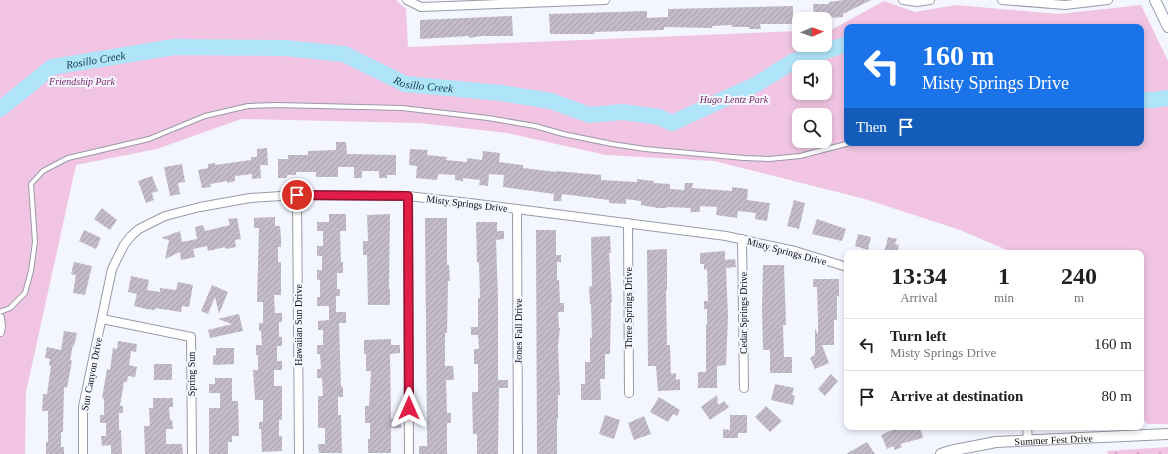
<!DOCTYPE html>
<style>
:root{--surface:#fff;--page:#f6f6f6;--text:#202124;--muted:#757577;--line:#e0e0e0}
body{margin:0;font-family:Georgia,serif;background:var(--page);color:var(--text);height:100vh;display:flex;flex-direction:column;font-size:15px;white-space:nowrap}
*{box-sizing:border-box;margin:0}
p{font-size:13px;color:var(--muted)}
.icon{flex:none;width:22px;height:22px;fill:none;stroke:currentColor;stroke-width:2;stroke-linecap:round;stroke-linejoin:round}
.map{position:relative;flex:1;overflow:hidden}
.panel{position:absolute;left:844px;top:250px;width:300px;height:180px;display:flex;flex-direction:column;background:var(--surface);border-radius:8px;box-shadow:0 2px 6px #0003}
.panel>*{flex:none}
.hud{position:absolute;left:844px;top:24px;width:300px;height:122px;border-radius:8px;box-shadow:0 2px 6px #0003;background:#1a73e8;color:#fff;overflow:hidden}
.needle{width:26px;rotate:88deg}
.tools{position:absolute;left:792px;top:12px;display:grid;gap:8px}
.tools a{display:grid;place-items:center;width:40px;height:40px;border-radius:8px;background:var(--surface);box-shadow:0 2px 6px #0003;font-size:20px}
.pin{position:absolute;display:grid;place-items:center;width:34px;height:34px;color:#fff;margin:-17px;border:2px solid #fff;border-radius:50%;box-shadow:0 1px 4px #0007}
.me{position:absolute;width:44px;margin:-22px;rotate:0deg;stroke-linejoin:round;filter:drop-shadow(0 0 3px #0008)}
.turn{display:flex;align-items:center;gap:14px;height:84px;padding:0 12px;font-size:18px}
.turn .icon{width:52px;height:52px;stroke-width:2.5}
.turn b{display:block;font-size:28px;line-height:34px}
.then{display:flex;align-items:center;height:38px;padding:0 12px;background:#0003;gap:8px;font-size:15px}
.eta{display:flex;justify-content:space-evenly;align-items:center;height:68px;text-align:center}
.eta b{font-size:24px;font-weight:700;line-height:28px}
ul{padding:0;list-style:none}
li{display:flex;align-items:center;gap:12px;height:52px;padding:0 12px;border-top:1px solid var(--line)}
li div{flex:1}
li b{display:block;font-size:15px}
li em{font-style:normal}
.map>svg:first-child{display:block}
.green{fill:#f0c4e2;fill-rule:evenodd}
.forest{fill:url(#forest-firs)}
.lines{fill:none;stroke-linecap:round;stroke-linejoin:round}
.river{stroke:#afe4f9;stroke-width:16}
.building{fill:url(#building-hatch)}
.service-casing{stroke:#989aa9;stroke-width:6}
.minor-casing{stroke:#989aa9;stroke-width:10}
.tertiary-casing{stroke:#989aa9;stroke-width:12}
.service{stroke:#fff;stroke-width:4}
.minor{stroke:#fff;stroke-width:8}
.tertiary{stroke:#fff;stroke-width:10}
.route-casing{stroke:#92132f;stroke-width:10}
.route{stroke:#e11d48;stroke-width:7}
.labels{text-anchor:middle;stroke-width:4;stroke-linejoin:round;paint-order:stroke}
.park-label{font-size:10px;font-style:italic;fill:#782865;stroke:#f3f5ff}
.street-label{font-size:10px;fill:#0c0c11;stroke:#f3f5ff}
.water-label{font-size:11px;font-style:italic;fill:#0f3b4a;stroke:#f3f5ff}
</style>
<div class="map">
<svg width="1168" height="454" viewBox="0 0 1168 454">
<defs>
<pattern id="forest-firs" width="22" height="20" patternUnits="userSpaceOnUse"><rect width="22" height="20" fill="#f0c4e2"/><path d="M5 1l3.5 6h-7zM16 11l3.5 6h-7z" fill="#cda7c1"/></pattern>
<pattern id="building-hatch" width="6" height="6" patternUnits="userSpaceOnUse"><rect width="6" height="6" fill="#c3bbca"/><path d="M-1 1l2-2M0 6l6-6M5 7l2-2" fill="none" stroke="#a6a0ac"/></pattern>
</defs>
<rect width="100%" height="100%" fill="#f3f5ff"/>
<path class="green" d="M0 0H396L406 9 408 47 799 31V45H825V30H831L884 1 915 12 956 5 1059 14 1141 5 1168 61V424H1147L1141 415V253H1014L960 230 865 199 714 161 606 155 507 133 419 123 241 119 157 149 76 165 26 392 25 454H0ZM847 27H1141V143H847ZM799 67H825V93H799ZM799 115H825V141H799Z"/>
<path class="forest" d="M1168 447V454H1108L1107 451Z"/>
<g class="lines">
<g class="river">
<path d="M1141 100H1153L1168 98"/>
<path id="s1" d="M0 109 52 67 174 47 285 48 344 54 405 84 501 93 551 101 589 115 623 112 659 117 672 123 757 84 792 62 847 44"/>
</g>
</g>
<path class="building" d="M844 0H871L843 14V17L814 19 813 4H829V2Z
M793 6V24H760L761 29H749V27H732V25L712 26V28L664 27V30L594 32 595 34H550L549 14 647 11V18L668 17V9Z
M512 16 513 36H481L469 38V36L420 39V20Z
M336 142H346L347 154 396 155V175H387V178H379V171H362V178H354V167H338V177H316V172H296V175H287V178H278V159H288V155H308V151L336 150Z
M267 148 268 165H260L261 178 252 179V174L235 176V181L227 183V181L210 184 211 187 202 188 198 170 208 168V164L215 163V165L251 160V157H257V149Z
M410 149 428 150 427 155 447 157 446 160 467 162V158L482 160 483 151 500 153 499 162 523 165V168L556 172V171L601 175V180L637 182V179L654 181 653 183 670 184V189L684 190 685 183H693L692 188 732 191V187L748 189 747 200 770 203 767 221 755 219 756 213 738 211 737 218 716 215 717 207 700 206V212H690L691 208 667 207V208H658L641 205V201L626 199V204L609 203V200L562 194 561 201H553L554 194 503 187 504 175 489 174 488 186 479 185 480 180 463 178V181L455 180V175L438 174 437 180 416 178 417 166 409 165Z
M182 164 185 182 178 183 180 194 170 196 164 167Z
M152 176 158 191 152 193 154 200 146 203 138 181Z
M794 200 805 203 799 229 787 226Z
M102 208 117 220 110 230 94 219Z
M329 214H346V231H340L341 262H343V273H337V289H340V296H336V312H346V323H339L341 387H343V397H338V415H341L342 453H319L318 444H325V428H318V396H323L322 378H317V369H321L320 354H317V345H323V330H318V321L329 320V306H317V297H320V280H317V270H322V256H317V246H323V231H317V222H329Z
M390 214 389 289H390V305H368L367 255H363V241H368L367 215Z
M275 217V226H280L281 238V247H278V262H281V295H274L275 313H282V322H279V337H282V346H277V361H282V370H274V386H282V420H279V436H282V451L262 452 261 429H259V422H263V400H255L253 370H258V355H256V345H262L261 331H259V323H263V302H257L259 228H254V218Z
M237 218 241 239 235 240 236 247 226 249 225 247 208 251 207 246 193 249 195 257 181 260 180 252 165 259 169 240 161 238 180 231 182 242 197 239 195 227 203 225 205 231 230 225 228 219Z
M425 218H447V265H449L450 281H448L447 333H445V366H453L454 380H446L447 413H451V423H447V454H419V446H427V438Z
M817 219 846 229 842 241 812 234Z
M476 222H497V231H504V239L496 240 498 298V380H508V388H499L498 454H477V434H473L472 392H478V364H474V349H479L478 335H471V327H478V298H480L479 263H477Z
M84 230 101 238 96 249 79 241Z
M536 230H556V255H561V262H557V280H559L560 303H564V312H558L559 328H560L558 345 560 395H558V419H557V454H537Z
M858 234 871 237 868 250 855 246Z
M610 236 611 253H609L612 302H611L610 354H605V379H600L601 400H581V384H585V362H590V338H592L591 304H590L589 287 592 286 591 237Z
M888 237 897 239 895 244 899 245 897 253H884Z
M667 249V290H666L667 345H670L671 374 676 373V380L680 379V390L658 391 656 366H648L647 250Z
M725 251V260L735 259 736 267 726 268 728 317 726 365 717 366V388H698V372H706V325H707V309H704V301H708L707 269 704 270V264H700V253Z
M74 262 92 266 85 295 73 293 76 275 71 274Z
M763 265H784L786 325H783L784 357H792V373H770V350H763L762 309Z
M131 276 149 280 147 290 160 292V288L176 290 178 282 193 285 189 307 182 306 181 312 155 308V310L146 309 134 306 137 294 128 292Z
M813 279H839V296H837V320H834V345H822L829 363 815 369 810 358 815 355V329L818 335V320L817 287H813Z
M212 285 228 292 219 314 215 297 208 314 201 311Z
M239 314 243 331 210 338 208 330 232 324 218 319Z
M64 331 77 333 74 346 73 345 70 360 72 361 67 388 64 387 63 432H61V447H64V454H46V442H48V411H42L43 394H47L51 366 49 365 50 359 45 358 47 347 61 350Z
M391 339V345H400V353L390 354 391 419H401V428H391V453H368V439H370V423H365V406H369L371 371H366V354H364V340Z
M118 341 137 344 136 352 131 351 129 365 137 367 135 377 128 376 127 382H124L120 406H123V413H119V430H121L122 454H111V445L102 446 101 436H106V423H100V415H104V399L102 398 107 369 110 370 113 348 117 349Z
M216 348H234V364L213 365V356L216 355Z
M154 364H172V380H154Z
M831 374 838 381 825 396 818 389Z
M215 378H232V401H238L239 436H232V442H228V454H209V408H220V393H209V384H215Z
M775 384 794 388 792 395 795 396 793 405 771 400Z
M717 395 718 405 724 401 729 407 710 420 701 407Z
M659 397 680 410 677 416 673 414 668 422 650 412Z
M153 398H173V407H169L170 420H172L173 429H166V444H182L183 454H145L144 426H150L149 408H153Z
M766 406 782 421 770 432 755 417Z
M605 415 620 420 614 439 599 434Z
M730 415H747V433H738V438H723V429L730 430Z
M644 416 651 434 634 440 628 423Z
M899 427H920L923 438 900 444 902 447 895 450 893 446 887 449 881 435Z
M867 442 875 454H846Z"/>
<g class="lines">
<defs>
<path id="service" d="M0 312 10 308 25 293 31 271 35 242 31 184 43 171 68 158 149 139 205 116 248 106 276 105 402 108 488 118 535 126 563 134 612 144 645 149 744 158 769 159 800 156 850 143"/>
<path id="minor" d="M407 0 421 7 605 0
M903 0 917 2 930 0
M1002 0 1065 5 1108 0
M297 195 299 454
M408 196 409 454
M517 209 518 454
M628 223 629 393
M742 239 744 388
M0 318 1 326 0 332
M102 319 191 337 192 454
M1027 427 1028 440
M83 454V407L112 269 124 245 131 236 139 229 165 216 200 207 250 198 297 195 408 196 478 204 726 236 795 251 847 267"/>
<g id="tertiary">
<path d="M1155 0 1168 27"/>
<path id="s2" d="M941 454 950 451 996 442 1168 434"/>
</g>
</defs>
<use href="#service" class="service-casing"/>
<use href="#minor" class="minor-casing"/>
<use href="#tertiary" class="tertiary-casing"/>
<use href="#service" class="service"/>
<use href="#minor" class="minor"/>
<use href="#tertiary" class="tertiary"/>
</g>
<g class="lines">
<defs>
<path id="route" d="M297 195 408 196 409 408"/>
</defs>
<use href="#route" class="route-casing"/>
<use href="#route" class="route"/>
</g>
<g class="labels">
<g class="park-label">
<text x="82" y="85">Friendship Park</text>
<text x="734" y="103">Hugo Lentz Park</text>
</g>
<g class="street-label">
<text transform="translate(467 203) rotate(7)" y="4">Misty Springs Drive</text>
<text transform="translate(787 251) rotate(15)" y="4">Misty Springs Drive</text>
<text transform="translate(628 308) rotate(-90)" y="4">Three Springs Drive</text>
<text transform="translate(743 313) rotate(-90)" y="4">Cedar Springs Drive</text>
<text transform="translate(298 325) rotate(-90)" y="4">Hawaiian Sun Drive</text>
<text transform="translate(518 331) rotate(-90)" y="4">Jones Fall Drive</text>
<text transform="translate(91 374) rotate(-79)" y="4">Sun Canyon Drive</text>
<text transform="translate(191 374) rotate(-90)" y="4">Spring Sun</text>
<text dy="4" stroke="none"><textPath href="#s2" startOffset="114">Summer Fest Drive</textPath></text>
</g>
<g class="water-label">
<text dy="4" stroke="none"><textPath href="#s1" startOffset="111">Rosillo Creek</textPath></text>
<text dy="4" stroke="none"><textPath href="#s1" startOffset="447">Rosillo Creek</textPath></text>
</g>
</g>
</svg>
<div class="tools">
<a><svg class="needle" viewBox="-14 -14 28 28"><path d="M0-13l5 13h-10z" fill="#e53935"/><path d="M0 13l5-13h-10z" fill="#757577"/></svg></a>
<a><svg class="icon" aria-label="sound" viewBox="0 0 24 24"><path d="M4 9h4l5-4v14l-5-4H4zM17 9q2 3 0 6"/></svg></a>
<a><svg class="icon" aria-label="search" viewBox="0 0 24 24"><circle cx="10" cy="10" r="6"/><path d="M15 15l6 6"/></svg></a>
</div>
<div class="pin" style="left:297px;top:195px;background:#d93025"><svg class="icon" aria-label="arrive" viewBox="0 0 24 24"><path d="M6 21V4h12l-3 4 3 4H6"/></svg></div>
<svg class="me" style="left:409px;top:408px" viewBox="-20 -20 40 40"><path d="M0-17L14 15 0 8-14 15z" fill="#e11d48" stroke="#fff" stroke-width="4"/></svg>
<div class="hud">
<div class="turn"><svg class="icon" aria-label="left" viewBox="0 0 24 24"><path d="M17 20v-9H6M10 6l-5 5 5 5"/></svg><div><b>160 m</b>Misty Springs Drive</div></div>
<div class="then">Then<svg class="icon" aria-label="arrive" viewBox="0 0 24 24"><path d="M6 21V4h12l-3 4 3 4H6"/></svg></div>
</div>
<section class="panel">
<div class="eta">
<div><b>13:34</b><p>Arrival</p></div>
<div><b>1</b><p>min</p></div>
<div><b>240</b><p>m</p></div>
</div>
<ul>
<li><svg class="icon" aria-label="left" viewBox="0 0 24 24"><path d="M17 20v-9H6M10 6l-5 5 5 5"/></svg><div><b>Turn left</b><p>Misty Springs Drive</p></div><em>160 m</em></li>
<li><svg class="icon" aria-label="arrive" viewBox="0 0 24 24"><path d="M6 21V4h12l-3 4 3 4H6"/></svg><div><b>Arrive at destination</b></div><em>80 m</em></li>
</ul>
</section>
</div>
